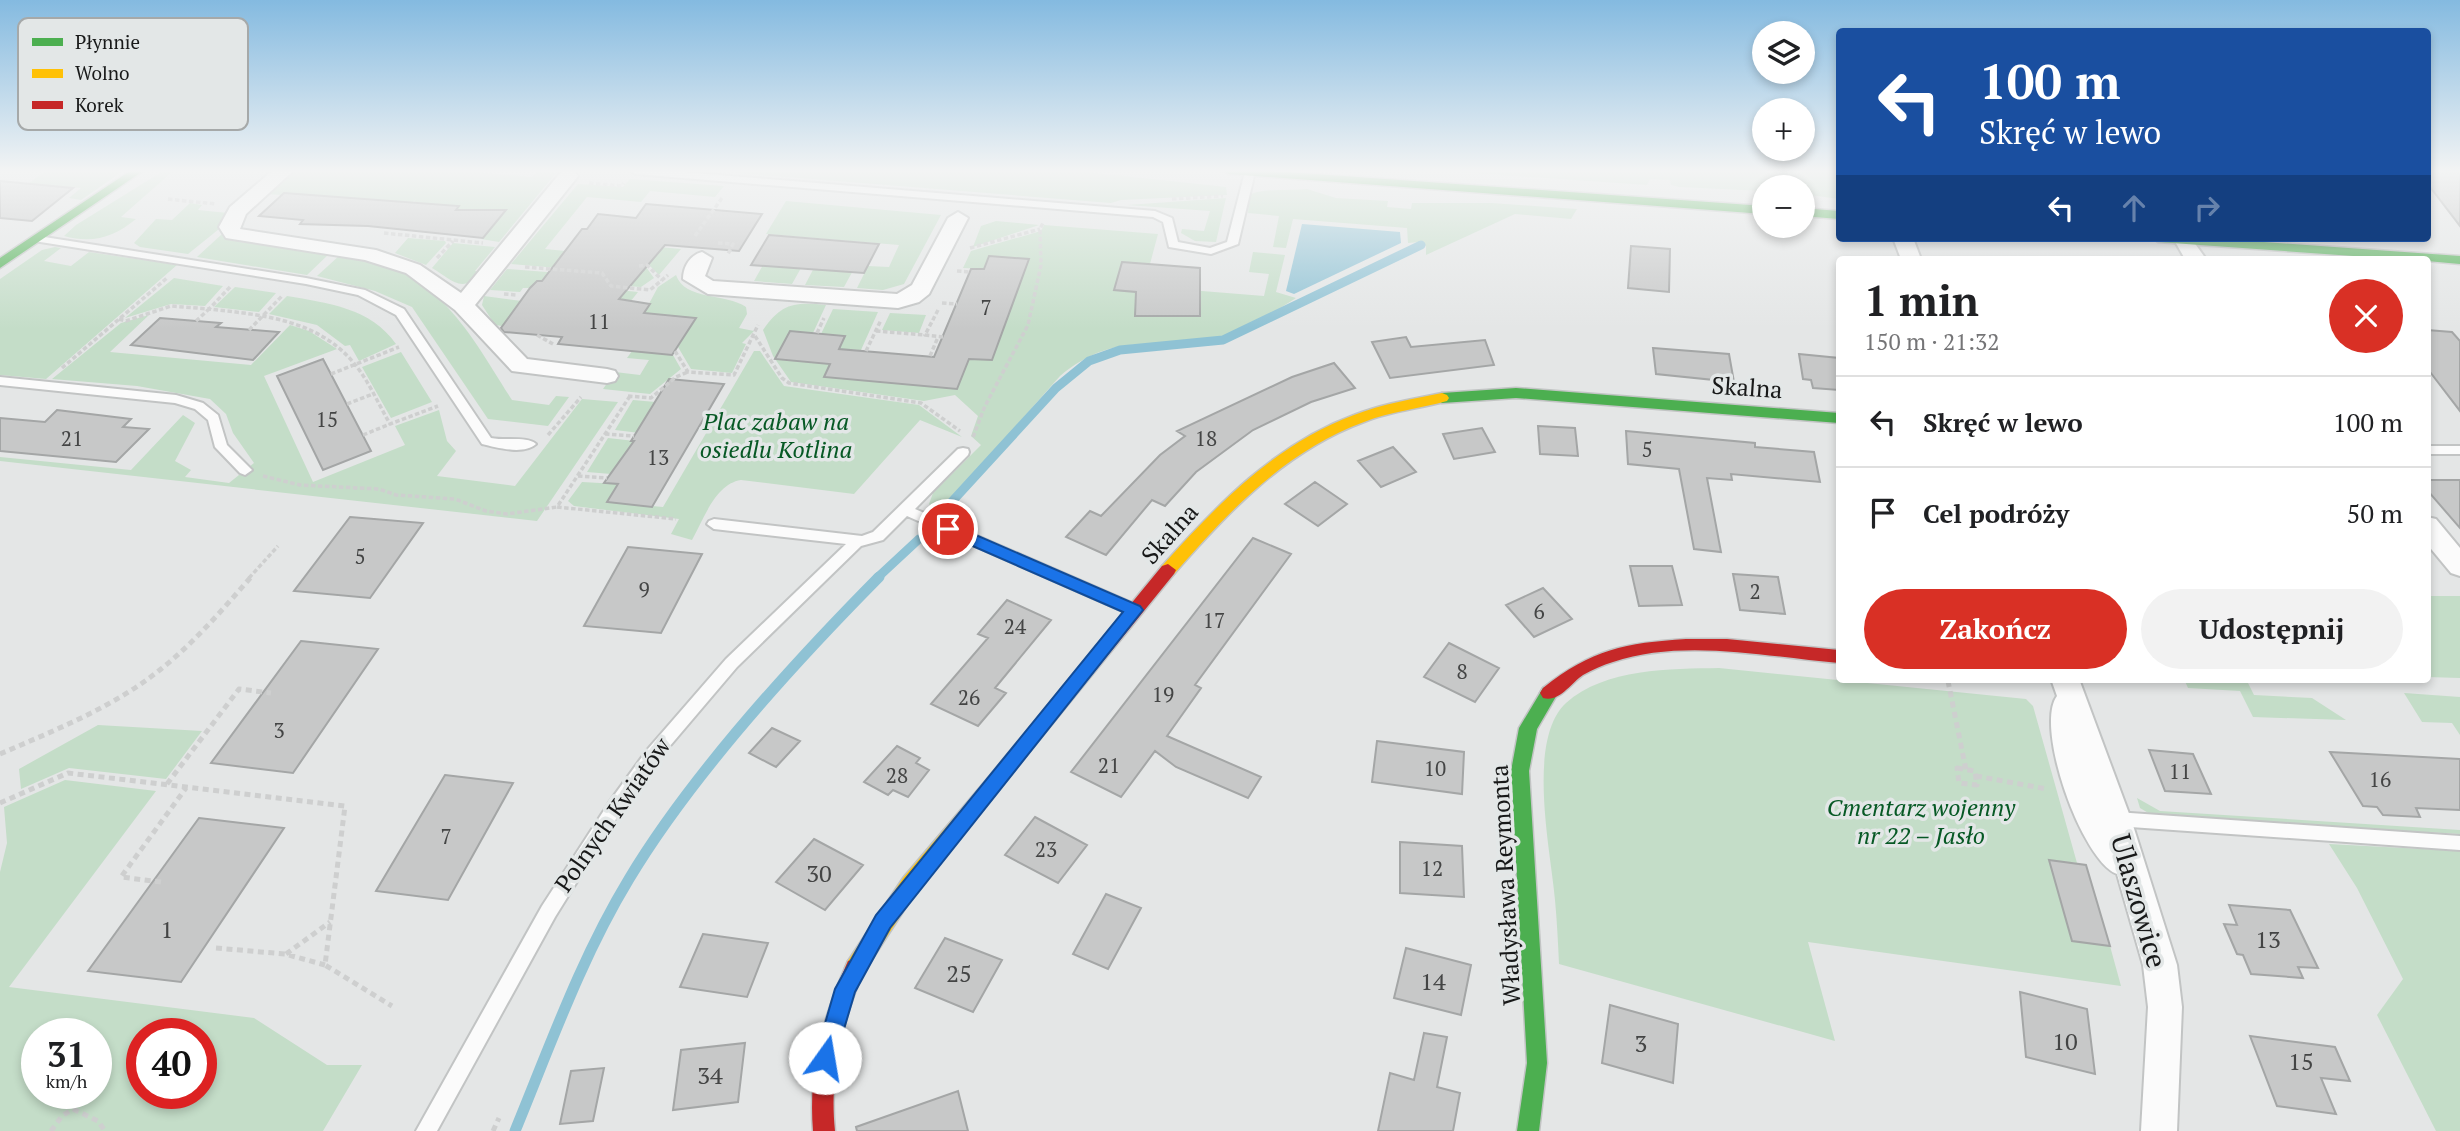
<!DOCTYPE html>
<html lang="pl">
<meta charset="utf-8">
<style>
:root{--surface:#fff;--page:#f2f2f2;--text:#202124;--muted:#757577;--line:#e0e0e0;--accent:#d93025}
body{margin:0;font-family:"PT Serif",serif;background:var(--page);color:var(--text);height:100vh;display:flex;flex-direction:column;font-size:26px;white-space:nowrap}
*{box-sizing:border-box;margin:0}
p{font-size:23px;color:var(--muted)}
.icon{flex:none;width:38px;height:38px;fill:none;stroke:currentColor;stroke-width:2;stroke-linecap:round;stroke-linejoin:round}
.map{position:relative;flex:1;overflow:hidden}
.details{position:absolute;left:1836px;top:256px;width:595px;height:427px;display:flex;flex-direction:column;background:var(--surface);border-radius:7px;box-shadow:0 4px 10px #0003}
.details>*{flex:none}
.guide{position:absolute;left:1836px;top:28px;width:595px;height:214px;border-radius:7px;box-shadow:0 4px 10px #0003;background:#1a4fa0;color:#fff;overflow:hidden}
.buttons{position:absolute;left:1752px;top:21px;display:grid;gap:14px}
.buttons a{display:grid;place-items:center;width:63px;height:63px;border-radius:50%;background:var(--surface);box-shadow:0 4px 10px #0003;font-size:35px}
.speed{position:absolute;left:21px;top:1018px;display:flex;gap:14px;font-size:35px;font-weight:700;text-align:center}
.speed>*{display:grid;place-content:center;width:91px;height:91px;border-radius:50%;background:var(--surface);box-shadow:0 4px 10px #0003;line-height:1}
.speed small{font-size:18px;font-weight:400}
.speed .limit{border:10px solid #d22;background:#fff;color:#111}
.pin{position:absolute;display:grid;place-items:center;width:60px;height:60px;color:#fff;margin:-30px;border:4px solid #fff;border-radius:50%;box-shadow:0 2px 7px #0007}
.me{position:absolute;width:77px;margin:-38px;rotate:13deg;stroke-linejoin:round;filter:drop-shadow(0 0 5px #0008)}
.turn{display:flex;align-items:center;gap:24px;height:147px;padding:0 28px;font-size:32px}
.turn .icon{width:91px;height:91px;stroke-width:2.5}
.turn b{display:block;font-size:49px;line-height:60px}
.lanes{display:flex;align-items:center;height:66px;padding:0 28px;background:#0003;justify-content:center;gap:35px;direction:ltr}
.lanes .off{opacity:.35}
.round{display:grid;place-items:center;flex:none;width:74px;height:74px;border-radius:37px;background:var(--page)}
.headline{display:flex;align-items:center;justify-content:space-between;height:119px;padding:0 28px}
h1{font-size:42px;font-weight:700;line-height:52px}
.primary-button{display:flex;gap:14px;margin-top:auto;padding:14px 28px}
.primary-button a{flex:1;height:80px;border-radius:42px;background:var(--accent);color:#fff;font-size:28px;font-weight:700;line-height:80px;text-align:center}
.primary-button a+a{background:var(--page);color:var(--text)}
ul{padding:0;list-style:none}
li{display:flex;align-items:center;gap:21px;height:91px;padding:0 28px;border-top:2px solid var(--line)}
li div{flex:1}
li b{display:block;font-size:26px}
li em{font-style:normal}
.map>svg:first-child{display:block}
.green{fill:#c4ddc8;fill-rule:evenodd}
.water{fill:#8fc2d4}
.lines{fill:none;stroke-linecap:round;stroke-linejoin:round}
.stream-far1{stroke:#8fc2d4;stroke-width:9}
.stream{stroke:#8fc2d4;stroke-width:11}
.building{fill:#c7c8c8;stroke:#a4a6a6;stroke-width:2}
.lane-casing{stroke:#c2c4c4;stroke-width:4}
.street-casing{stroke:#c2c4c4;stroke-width:4}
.fast-casing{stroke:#c2c4c4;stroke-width:3}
.slow-casing{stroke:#c2c4c4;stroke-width:3}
.jam-casing{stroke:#c2c4c4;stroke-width:3}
.path-far1{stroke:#cecfcf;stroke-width:3.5;stroke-dasharray:4.5 2.5;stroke-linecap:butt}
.path{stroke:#cecfcf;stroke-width:5;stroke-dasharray:6 4.5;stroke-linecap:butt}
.lane{fill:#fbfbfb;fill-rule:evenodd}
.street{fill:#fbfbfb;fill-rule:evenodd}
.fast{fill:#4caf50;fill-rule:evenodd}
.slow{fill:#ffc107;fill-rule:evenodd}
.jam{fill:#c62828;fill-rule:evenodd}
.route{fill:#1a73e8;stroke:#114b97;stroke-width:2}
.labels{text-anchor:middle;stroke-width:7;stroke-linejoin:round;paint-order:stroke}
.number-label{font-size:21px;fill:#444545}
.street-label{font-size:24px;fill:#181919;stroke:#e3e7e7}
.park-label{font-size:24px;font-style:italic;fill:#075925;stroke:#e3e7e7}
.near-number-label{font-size:24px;fill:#444545}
.near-street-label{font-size:28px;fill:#181919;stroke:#e3e7e7}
.key{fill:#e3e7e7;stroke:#a6a9a9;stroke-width:2}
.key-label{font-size:19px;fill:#181919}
</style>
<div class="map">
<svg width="2460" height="1131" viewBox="0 0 2460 1131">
<rect width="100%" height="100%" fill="#e4e6e6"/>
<path class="green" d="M45 171H123L81 200 69 198 81 188 28 184Z
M163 171H173L121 217 136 219C114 237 93 244 64 236L76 225Z
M294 171H462L532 177 538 171 556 173 499 242 481 239 505 211 457 209 459 206 414 202 416 199 413 202 265 194Z
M739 171H1077L1226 187 1227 195 1121 200 1111 203 737 173Z
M1444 171H1839V199L1803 194 1802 187H1764V191L1679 187 1671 185 1670 180 1650 179 1647 185Z
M630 179 724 186 715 197 650 191 641 202 587 197 545 249 616 256 625 244 681 249 659 275 649 265 640 263 638 277 646 267 654 278 641 287 614 285 604 272 511 264 578 184 623 187Z
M1307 189 1336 198 1388 201 1387 207 1411 209 1412 203H1492L1577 209 1571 219 1515 214 1426 255V246L1419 242 1408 243 1407 228 1293 219 1286 248 1273 247 1279 216 1248 213 1250 195C1259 188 1293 191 1307 189Z
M1226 198 1216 242 1195 241 1181 233 1182 229 1204 231 1210 211 1127 205Z
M786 201 941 215 904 284 883 290 857 288 868 266 889 267 899 245 766 234Z
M190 203 202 205 198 210 228 213 219 224V229L188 254 140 247 134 243 156 219 172 220Z
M996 221 1039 225 973 247 981 226Z
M1044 225 1158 234 1150 264 1177 289 1264 296 1269 274 1249 272 1253 252 1285 255 1276 292 1296 298C1273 312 1246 332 1219 338 1156 351 1116 329 1060 376L938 514 929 504 933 493 981 445 971 436 978 416 955 395 924 401 791 382 773 356 763 330C782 303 794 302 826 305L813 333 776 359 830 364 824 377 957 389 989 256 984 269 963 268 971 251 1041 231Z
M222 234 240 242 330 253 307 275 197 257Z
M408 238 445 241 446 243 426 265 395 253Z
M453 243 495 247 475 271 481 272C462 296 450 278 432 268Z
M55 247 61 248 44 261 71 266 89 252 177 265 46 379 0 375V279L42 250Z
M340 255C437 268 464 324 512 400L549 405 556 396 569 397 548 426 488 419 412 307 375 291 317 276Z
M767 258 805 261 792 284 754 281Z
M817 262 856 265 844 287 805 285Z
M507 269 599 276 609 289 638 292 623 311 578 284 538 281 531 288H523L520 292 490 290Z
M676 275C685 301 726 293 746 307L747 314 739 328 754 331 742 343 746 344 732 373 691 369 678 347 695 318 644 313 658 287Z
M174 278 223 286 205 306 171 304 125 318Z
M235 287 276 293 259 312 214 307Z
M287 296C328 303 371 308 396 344L359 361 350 345 345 346 317 325 269 314Z
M484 296 522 301 502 326 495 325 482 305Z
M833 309 878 312 861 350 839 349 844 336 821 334Z
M890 313 926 315 919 333 882 330Z
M149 315 110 352 251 365 290 325 309 331 337 349 264 376 313 482 405 445 395 426 439 410 447 441 456 451 437 476 515 486 582 399 618 402 537 521 0 461V457L131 470 183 415 195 423 175 461 191 470 185 477 229 483 254 463 233 433 226 414 210 399 137 386 52 379 121 323Z
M632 351 673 355 681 369 650 394 603 389 615 372 640 375 649 360 627 358Z
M754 351H760L784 386 919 405 962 437 920 420 854 494 741 480C715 484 704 519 692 540L671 534 679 519 574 506 568 501 582 482 618 484 608 502 663 507Z
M401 352 432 402 391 418 362 367Z
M633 400 667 403 648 434 615 430Z
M608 438 644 442 623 475 587 472Z
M2427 596H2460V678L2427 677Z
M1719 668 2026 699 2033 706 2077 863 2050 860 2072 941 2110 946 2121 986 1808 942 1835 1041 1559 964C1558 943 1557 921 1555 900 1551 852 1526 740 1566 703 1605 668 1671 669 1719 668Z
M2184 679H2246L2254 695 2312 698 2346 720 2253 717 2240 691 2188 688Z
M2404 693 2460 697V735L2452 723 2422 722Z
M98 725 202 731 166 779 69 768 21 789 19 769Z
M65 780 156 791 9 987 254 1018 327 1065H362L323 1131H0V872L7 843 4 807ZM37 1034H96V1094H37ZM142 1034H201V1094H142Z
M2137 798 2160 811 2460 830V834L2155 817 2140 808Z
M2329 844 2460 851V1131H2436L2377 1015 2403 979 2357 888Z"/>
<path class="water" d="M1302 224 1400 232 1401 243 1294 294 1286 291Z"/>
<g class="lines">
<path class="stream-far1" d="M947 507 1056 388 1089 361 1120 350 1223 340 1421 245
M877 578 919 539"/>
<path class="stream" d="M515 1131C550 1046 581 958 629 879 692 774 793 664 879 577"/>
</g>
<path class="building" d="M2427 171H2460V226L2427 183Z
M0 181 73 188 32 221 0 218Z
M284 193 459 206 456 210H506L483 238 368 226 300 224 303 220 259 216Z
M646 204 762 214 739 251 665 245 619 299 650 304 644 313 696 318 672 355 558 344 562 337 504 332 501 328 530 288 537 281H542L582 229H587L598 214 636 218Z
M769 235 879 244 864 273 751 265Z
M1631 246 1670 249 1669 292 1628 288Z
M989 256 1029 259 992 360 969 359 957 389 824 377 830 364 775 359 790 331 845 336 839 349 934 357 971 269H984Z
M1122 262 1200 268V316H1135L1136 292 1114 290Z
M160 318 221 323 216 327 279 332 253 360 131 345Z
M2427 330 2452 332 2460 341V411L2427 368Z
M1406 337 1411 347 1485 340 1494 365 1390 378 1372 342Z
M1653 348 1729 354 1734 382 1656 374Z
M1799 354 1839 358V390L1813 388 1811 380 1803 379Z
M323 359 371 451 323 470 277 376Z
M1334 363 1355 388 1311 402 1253 430 1196 472 1165 506 1152 500 1106 555 1066 537 1090 511 1101 516 1160 455 1185 436 1177 431 1292 377Z
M669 379 724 384 652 507 607 502 618 484 604 483 634 441H631Z
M57 410 131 419 123 427 149 429 116 462 0 451V418L45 422Z
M1538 426 1575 428 1578 456 1540 454Z
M1482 428 1495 452 1454 459 1443 434Z
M1626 431 1755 443V447L1814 452 1820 482 1731 474 1732 480 1707 478 1721 552 1694 549 1679 469 1628 464Z
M1393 447 1416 472 1381 487 1358 461Z
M2427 480H2460V528L2427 490Z
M1315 482 1347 504 1318 526 1285 504Z
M350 517 423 523 370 598 294 591Z
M1253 538 1291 554 1195 685 1201 688 1167 736 1261 777 1248 798 1176 767 1155 751 1121 797 1071 772Z
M628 547 702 554 661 633 584 626Z
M1630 566H1672L1682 605 1639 606Z
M1733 574 1778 577 1785 614 1740 610Z
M1543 588 1572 619 1534 637 1506 605Z
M1007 600 1051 620 995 688 1006 693 978 726 931 704 988 638 978 634Z
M301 641 378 649 293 773 211 763Z
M1449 643 1499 668 1475 702 1424 677Z
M772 728 800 741 776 767 749 753Z
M1377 741 1464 752 1462 794 1372 782Z
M897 746 920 758 916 763 929 770 908 797 893 790 888 795 864 782Z
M2149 750 2193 754 2211 794 2165 791Z
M2330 752 2460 759V810L2416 808 2420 817 2383 815 2377 807 2363 806Z
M445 775 513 783 448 900 376 891Z
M1035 817 1087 845 1058 883 1005 855Z
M199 818 284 828 181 982 88 971Z
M814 839 863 865 825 910 776 882Z
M1400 842 1462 846 1464 897 1400 893Z
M2049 860 2086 865 2110 946 2072 941Z
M1106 894 1141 908 1108 969 1073 954Z
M2229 905 2290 910 2318 968 2298 967 2303 978 2251 974 2243 955 2237 954 2224 924 2237 925Z
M703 934 768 943 747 997 680 987Z
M945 938 1002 960 973 1012 915 988Z
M1406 948 1471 965 1461 1015 1394 998Z
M2020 992 2087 1009 2095 1074 2026 1057Z
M1610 1005 1678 1024 1673 1083 1602 1063Z
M1424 1033 1447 1037 1437 1087 1460 1093 1453 1131H1378L1390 1073 1414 1080Z
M2250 1036 2335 1047 2350 1081 2321 1078 2336 1114 2277 1106Z
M745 1043 738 1102 673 1110 681 1050Z
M604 1068 593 1121 560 1124 571 1071Z
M958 1091 968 1131H857L856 1127Z"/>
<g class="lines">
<defs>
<path id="lane" d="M631 171H671L1155 211 1172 218 1178 242 1210 248 1227 242 1245 172H1255L1238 244 1211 254 1169 247 1163 222 1153 217 636 174Z
M38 236 306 278 365 290 404 309 491 438C505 441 527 436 536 444 524 455 498 448 482 444L396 315 358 295 306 284 34 241V237Z
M0 377 176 395 203 403 218 415 227 445 252 470 245 475 240 473 215 447 208 420 195 409 175 403 0 385Z
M2427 446H2460V454H2427Z
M963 448 968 449 969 452 968 455 915 509 1139 606 1141 610 1139 614H1129L907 516 883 540 861 546 737 667 658 760 621 811 555 917 437 1131H416L542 906 610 801 647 750 726 659 846 544 714 529 707 524 709 521 714 519 862 536 873 532 958 449Z
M2116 812 2460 836V850L2116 826 2110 824 2108 819 2110 814Z"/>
<path id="street" d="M272 171H293L246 214 240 229 376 250 420 265 461 293 561 172H575L578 176 575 180 475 305 527 359 607 369 615 371 618 376 615 381 607 383 512 371 455 310 406 273 365 260 226 238 219 227 230 207Z
M958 212 968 218 929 294 919 302 898 308 708 294 683 279C683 267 690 255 702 252L712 258 705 276 713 281 897 294 912 285 948 218Z
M1893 238H1913L1921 259H1901Z
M2173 238H2191L2206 259H2185Z
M2427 517 2436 519 2460 548V576L2451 573 2427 544Z
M2051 679H2079L2131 819 2177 965 2182 1007 2177 1131H2141L2148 1007 2143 965 2117 874C2082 861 2034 727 2057 696Z"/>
<path id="fast" d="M130 171H143L0 268V258Z
M1223 171H1274L1764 206V214L1229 174Z
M1802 208 1839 211V219L1802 216Z
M2152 238H2209L2460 256V264L2427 261V259H2395L2158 242Z
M1516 388 1839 413V423L1516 398 1442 403 1435 398 1442 393Z
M1549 686 1555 688 1558 693 1537 729 1529 771 1547 1063 1539 1131H1517L1527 1063 1511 771 1519 728 1543 688Z"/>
<path id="slow" d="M1442 393 1447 395 1449 398 1447 401C1419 409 1391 411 1364 422 1285 451 1227 513 1174 574H1162L1160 570 1162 566C1217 505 1275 444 1354 415 1382 404 1412 399 1442 393Z
M994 775 1000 778 1003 783 1000 788 917 890 862 975 855 977 848 975 845 968 848 961 903 878 988 778Z"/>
<path id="jam" d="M1168 564 1176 570 1174 574 1000 788 994 791 988 788 985 783 988 778 1162 566Z
M1686 639H1727L1839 650V663C1767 657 1684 638 1613 662 1603 665 1592 670 1583 675 1571 683 1559 703 1543 698L1540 693 1543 688C1592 649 1625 643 1686 639Z
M855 959 862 961 865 968C842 1021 829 1073 835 1131H813C808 1070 823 1017 848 961Z"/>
</defs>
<use href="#lane" class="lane-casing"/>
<use href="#street" class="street-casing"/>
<use href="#fast" class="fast-casing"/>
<use href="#slow" class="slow-casing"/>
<use href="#jam" class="jam-casing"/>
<path class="path-far1" d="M589 183 622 186 624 183
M168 199 216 204
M1172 199 1223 196
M384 233 483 243
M695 236 722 198
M718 243 733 244 728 254
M970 248 1040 229
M437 258 453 241
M639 266 647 265 662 280
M525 267 602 273 611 286 650 290 668 275
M957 271 970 272
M230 287 209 309C264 315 321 320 357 367 370 384 379 405 390 424L438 406
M504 294 517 295
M942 303 957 304
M938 310 925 335 943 337
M119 319 126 321 171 306 209 309
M196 321 209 309
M249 330 282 296
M876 331 925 335
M817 333 824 318
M537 335 553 344
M755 336 782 378 789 383 921 403 960 431
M675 351 688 372 734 375 758 325
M866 351 881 320
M930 356 938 337
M62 368 167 278
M331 374 399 347
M628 396 651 398 676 377 688 372
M630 396 557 507 676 519
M347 404 373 394
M605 434 634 436
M363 435 390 424
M548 435 581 397
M973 437 985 406 1028 325 1041 265 1040 229 1043 223
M263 476 300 485 379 489 396 495 455 499 486 511 507 514 557 507
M578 476 607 478
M249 578 278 546"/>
<path class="path" d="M1948 681 1966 770
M0 754C55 730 114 707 161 669 195 642 223 609 251 577
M1957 768 1975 771 1977 785 1959 783Z
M1976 776 2047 789
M167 784 239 689 271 693
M0 803 68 773 345 806 325 965 392 1006
M161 882 121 877 186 788
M216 948 285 954 325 965
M286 954 330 922
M60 1094 71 1102 73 1109 98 1121 105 1131
M51 1131 62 1116 73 1109
M493 1131 499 1118"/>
<use href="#lane" class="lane"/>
<use href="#street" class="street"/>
<use href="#fast" class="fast"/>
<use href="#slow" class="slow"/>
<use href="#jam" class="jam"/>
</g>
<linearGradient id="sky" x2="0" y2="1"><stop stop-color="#84bae0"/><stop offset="0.52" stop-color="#f3f4f4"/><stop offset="1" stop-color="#f3f4f4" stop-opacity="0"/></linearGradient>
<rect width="2460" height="329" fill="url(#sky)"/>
<path class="route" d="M948 523 1140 606 1143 610 890 928 855 992 833 1066 825 1069 818 1066 815 1058 835 989 876 915 1123 612 943 533V525Z"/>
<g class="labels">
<g class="number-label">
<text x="986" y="315">7</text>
<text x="599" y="329">11</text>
<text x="327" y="427">15</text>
<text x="72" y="446">21</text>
<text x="1206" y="446">18</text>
<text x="1647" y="457">5</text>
<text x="658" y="465">13</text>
<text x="360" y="564">5</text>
<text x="644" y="597">9</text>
<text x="1755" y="599">2</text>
<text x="1539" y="619">6</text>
<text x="1214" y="628">17</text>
<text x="1015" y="634">24</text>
<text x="1462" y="679">8</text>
<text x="1163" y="702">19</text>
<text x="969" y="705">26</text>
<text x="279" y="738">3</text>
<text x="1109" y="773">21</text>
<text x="1435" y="776">10</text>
<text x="2180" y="779">11</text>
<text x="897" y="783">28</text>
<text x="2380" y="787">16</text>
<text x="446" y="844">7</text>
<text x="1046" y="857">23</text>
<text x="1432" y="876">12</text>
</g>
<g class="street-label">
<text transform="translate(1747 388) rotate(4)" y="8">Skalna</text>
<text transform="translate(1170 534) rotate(-48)" y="8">Skalna</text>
<text transform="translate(613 815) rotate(-55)" y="8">Polnych Kwiatów</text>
<text transform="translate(1506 885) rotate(-93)" y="8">Władysława Reymonta</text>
</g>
<g class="park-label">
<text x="776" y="430">Plac zabaw na<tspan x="776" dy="28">osiedlu Kotlina</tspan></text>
<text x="1921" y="816">Cmentarz wojenny<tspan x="1921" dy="28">nr 22 – Jasło</tspan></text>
</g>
<g class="near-number-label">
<text x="819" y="882">30</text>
<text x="167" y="938">1</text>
<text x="2268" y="948">13</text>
<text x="959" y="982">25</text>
<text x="1433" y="990">14</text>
<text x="2065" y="1050">10</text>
<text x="1641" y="1052">3</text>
<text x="2301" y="1070">15</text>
<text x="710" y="1084">34</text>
</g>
<g class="near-street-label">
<text transform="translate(2139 901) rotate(74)" y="10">Ulaszowice</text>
</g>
</g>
<rect x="18" y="18" width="230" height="112" rx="10" class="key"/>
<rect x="32" y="38" width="31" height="8" fill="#4caf50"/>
<rect x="32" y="69" width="31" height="9" fill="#ffc107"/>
<rect x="32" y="101" width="31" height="8" fill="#c62828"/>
<g class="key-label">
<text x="75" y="49">Płynnie</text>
<text x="75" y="80">Wolno</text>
<text x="75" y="112">Korek</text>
</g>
</svg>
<div class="buttons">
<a><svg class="icon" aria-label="layers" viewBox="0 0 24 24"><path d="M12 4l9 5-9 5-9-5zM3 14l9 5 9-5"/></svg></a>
<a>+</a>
<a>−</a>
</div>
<div class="speed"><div>31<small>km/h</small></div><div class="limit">40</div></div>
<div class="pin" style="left:948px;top:529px;background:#d93025"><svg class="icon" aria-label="arrive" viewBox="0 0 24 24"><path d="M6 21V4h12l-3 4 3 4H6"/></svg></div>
<svg class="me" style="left:825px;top:1058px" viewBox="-20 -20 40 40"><circle r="19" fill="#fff"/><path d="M0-13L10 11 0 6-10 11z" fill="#1a73e8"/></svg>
<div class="guide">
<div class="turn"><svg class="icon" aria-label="left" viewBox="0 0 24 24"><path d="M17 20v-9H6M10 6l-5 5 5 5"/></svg><div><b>100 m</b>Skręć w lewo</div></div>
<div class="lanes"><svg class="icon" aria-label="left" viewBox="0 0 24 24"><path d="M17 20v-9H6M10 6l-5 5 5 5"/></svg><svg class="icon off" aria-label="ahead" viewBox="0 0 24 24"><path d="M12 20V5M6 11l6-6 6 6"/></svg><svg class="icon off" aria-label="right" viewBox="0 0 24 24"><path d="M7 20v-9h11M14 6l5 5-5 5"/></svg></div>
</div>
<section class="details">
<div class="headline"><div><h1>1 min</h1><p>150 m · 21:32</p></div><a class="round" style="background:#d93025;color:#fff"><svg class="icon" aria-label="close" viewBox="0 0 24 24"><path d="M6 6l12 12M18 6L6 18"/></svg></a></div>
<ul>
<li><svg class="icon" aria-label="left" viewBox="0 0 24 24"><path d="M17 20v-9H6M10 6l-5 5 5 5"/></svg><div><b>Skręć w lewo</b></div><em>100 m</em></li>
<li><svg class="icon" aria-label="arrive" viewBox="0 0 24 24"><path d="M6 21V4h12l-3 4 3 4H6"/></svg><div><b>Cel podróży</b></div><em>50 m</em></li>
</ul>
<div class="primary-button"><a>Zakończ</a><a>Udostępnij</a></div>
</section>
</div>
